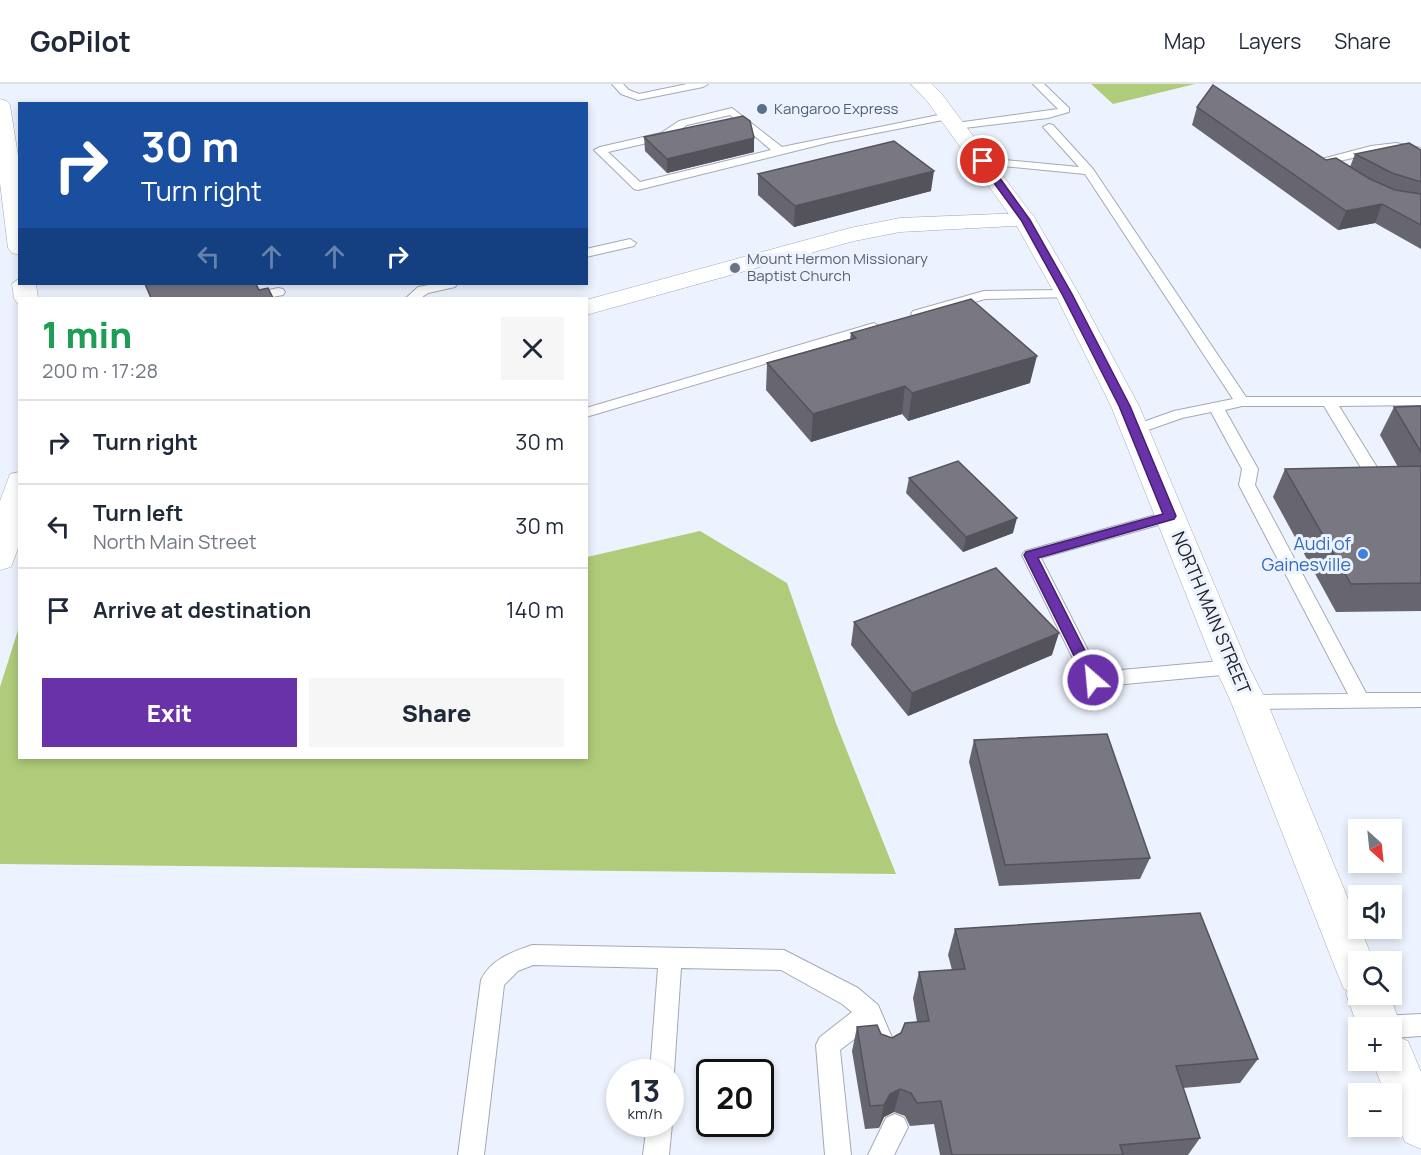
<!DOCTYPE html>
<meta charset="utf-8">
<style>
:root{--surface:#fff;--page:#f6f6f7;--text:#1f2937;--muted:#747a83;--line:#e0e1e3;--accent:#6932a9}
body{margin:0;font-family:Manrope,sans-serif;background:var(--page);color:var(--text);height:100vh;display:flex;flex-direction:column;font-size:22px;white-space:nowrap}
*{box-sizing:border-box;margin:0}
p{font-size:20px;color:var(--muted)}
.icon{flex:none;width:33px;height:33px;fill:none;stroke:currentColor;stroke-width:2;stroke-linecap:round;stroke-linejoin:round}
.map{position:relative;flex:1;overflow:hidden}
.drawer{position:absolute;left:18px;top:213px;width:570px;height:462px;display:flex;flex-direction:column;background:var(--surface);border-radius:0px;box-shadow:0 3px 9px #0003}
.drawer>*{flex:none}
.banner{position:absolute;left:18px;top:18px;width:570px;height:183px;border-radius:0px;box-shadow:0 3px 9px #0003;background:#1a4fa0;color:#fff;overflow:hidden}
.needle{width:39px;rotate:153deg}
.fabs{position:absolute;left:1348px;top:735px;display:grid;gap:12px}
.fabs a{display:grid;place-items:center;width:54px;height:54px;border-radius:0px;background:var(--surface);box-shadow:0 3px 9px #0003;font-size:30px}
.speed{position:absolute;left:606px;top:975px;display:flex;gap:12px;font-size:30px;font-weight:700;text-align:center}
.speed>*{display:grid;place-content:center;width:78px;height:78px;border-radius:50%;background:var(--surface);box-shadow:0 3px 9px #0003;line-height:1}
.speed small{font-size:15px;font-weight:400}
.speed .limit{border:3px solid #111;border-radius:9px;background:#fff;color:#111}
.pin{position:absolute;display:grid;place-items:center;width:51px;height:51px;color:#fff;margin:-26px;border:3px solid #fff;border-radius:50%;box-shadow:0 2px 6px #0007}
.me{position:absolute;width:66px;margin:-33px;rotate:333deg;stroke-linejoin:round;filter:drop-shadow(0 0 4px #0008)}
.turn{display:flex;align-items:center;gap:21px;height:126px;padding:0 24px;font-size:27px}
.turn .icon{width:78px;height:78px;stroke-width:2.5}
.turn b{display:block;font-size:42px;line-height:51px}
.lanes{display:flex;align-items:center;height:57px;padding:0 24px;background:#0003;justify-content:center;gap:30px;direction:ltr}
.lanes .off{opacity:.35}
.round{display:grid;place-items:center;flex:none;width:63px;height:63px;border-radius:0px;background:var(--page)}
.headline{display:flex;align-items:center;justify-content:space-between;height:102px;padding:0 24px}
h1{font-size:36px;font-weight:800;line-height:45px;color:#1e9e55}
.action{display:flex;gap:12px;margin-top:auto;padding:12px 24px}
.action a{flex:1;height:69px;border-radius:0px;background:var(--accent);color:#fff;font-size:24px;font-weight:800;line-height:69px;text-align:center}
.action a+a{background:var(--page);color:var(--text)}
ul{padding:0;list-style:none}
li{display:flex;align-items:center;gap:18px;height:84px;padding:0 24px;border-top:2px solid var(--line)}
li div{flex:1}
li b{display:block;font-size:22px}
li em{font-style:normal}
header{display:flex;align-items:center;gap:36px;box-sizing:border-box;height:84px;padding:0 30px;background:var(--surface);border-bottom:2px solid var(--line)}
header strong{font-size:28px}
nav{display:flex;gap:33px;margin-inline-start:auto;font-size:21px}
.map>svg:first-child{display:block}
.forest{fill:#aecc7a}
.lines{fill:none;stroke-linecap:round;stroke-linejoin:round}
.service-casing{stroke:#a4a9b4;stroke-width:2}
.minor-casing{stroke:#a4a9b4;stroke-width:1}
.secondary-casing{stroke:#a4a9b4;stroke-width:1}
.service{fill:#fff;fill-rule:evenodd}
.minor{fill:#fff;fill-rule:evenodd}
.secondary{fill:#fff;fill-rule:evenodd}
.wall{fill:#676670}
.shaded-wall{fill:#54535b}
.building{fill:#787782;stroke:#54535b;stroke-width:1.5}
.route{fill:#6932a9;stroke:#44206e;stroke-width:1.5}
.service-dot{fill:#5c6f8a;stroke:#edf3fe;stroke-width:2}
.worship-dot{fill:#6b7280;stroke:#edf3fe;stroke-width:2}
.shop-dot{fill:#3f7fe0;stroke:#edf3fe;stroke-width:2}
.labels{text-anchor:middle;stroke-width:6;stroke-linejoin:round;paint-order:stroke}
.far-service-label{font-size:15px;fill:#4e5e75;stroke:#edf3fe;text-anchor:start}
.far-worship-label{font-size:15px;fill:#5b616d;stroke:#edf3fe;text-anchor:start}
.shop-label{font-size:18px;fill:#366cbe;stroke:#edf3fe;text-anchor:end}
.street-label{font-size:18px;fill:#212327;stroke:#edf3fe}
</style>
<header>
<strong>GoPilot</strong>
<nav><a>Map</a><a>Layers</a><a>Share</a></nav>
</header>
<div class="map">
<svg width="1421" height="1071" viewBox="0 0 1421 1071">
<rect width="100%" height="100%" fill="#edf3fe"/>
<path class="forest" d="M1091 0H1195L1113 20Z
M700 447 787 499 837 642 896 790 0 780V603L19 543 20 674H586L587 473Z"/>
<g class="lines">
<defs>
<path id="service" d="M612 0H623L629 6 639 10 687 0H708L703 3 638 16 621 10Z
M1033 0H1044L1069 24V28L1048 34 956 45 950 42 956 39 1058 25Z
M732 24 782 63 948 29 953 32 948 35 831 58 638 106 634 105 594 66 600 63 661 49 679 37ZM730 31 771 66 640 98 608 68 669 54 687 41Z
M1049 40 1053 41 1093 85 1246 313H1421V321L1339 322 1383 393 1375 398 1369 397 1324 322H1242L1225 326 1258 385 1255 401 1366 609H1421V623L1249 625 1242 623 1239 618 1242 613 1249 611 1348 610 1239 401 1242 385 1211 328 1182 334 1134 351 1126 346 1129 343 1174 327 1233 315 1085 90 983 80 977 77 983 74 1079 83 1043 43Z
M1396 59 1421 64V70L1383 67 1322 81 1316 78 1318 76 1371 62Z
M630 155 636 159 634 162 586 173V165Z
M434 200H457L455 203 428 209 421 214H406L418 203Z
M278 204 283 205 285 208 283 211 267 214H244L246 211Z
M1067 206 1072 207 1074 210 1072 213 985 215 918 234 911 230 913 227 984 207Z
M874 239 881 243 879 246 586 333V324Z
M1170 427 1176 428 1178 432 1176 436 1041 474 1099 588 1232 576 1239 578 1241 583 1239 588 1232 590 1093 603 1086 601 1022 471 1025 467Z
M532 861 784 866 858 904 878 921 896 963 892 971 884 975 876 971 865 947 840 966 851 1071H825L816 961 820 953 852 928 842 920 781 886 681 884 674 988 670 996V988H650L658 884 533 881 518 887 504 901 484 1071H458L481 896C491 875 512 868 532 861Z
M1421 930V952L1392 954V944L1368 943 1372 935 1380 932Z
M895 1030 904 1034 908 1043 894 1071H868L886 1034Z
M670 1037 672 1040 669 1071H643L647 1040H670Z"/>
<path id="minor" d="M0 15 7 17 10 21 20 84V171L12 169 8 164 0 99Z
M1025 129 1033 131 1036 136 1033 141 900 148 854 157 586 231V216L850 144 900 134Z
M20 194V200H36L38 214H20V220L17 219 14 214 12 200Z
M20 388V459L11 483 0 486V417L10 390Z"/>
<path id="secondary" d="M911 0H932L941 9 1036 136 1079 210 1139 322 1249 583 1267 618 1374 878H1359V910H1389L1402 944 1398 953 1408 957 1421 988V1065L1405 1058 1392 1027V1010H1385L1372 976H1392V944H1359V946L1346 910 1347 906 1344 905 1338 891 1231 618 1215 583 1111 322 1055 210 1014 137 927 17Z"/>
</defs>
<use href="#service" class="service-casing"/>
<use href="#minor" class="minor-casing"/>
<use href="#secondary" class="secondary-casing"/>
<use href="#service" class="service"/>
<use href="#minor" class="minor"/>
<use href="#secondary" class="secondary"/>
</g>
<path class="wall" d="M1197 23 1326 76 1350 83 1355 70 1421 66V165L1375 139 1338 146 1192 41Z
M644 53 754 54V68L667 89 645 67Z
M758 90 931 107 794 143 758 111Z
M851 249 1030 299 908 337 902 330 811 358 766 306 767 279 850 255Z
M1421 322V527L1336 528 1273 413 1285 385 1398 383 1380 351 1394 323Z
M909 394 1013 449 963 468 906 409Z
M854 538 1052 571 908 632 851 561Z
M974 656 1150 774 1140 795 999 802 969 678Z
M955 845 1258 975 1240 999 1183 1004 1200 1054 1188 1071H940L934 1040 910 1042 905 1032 894 1028 884 1033 879 1044 865 1045 852 967 857 943 892 954 917 938 913 914 919 888 952 886 948 871Z"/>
<path class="shaded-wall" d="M754 54V68L667 89V75Z
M934 87 931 107 794 143 795 122Z
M1382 120 1375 139 1338 146 1346 127Z
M1037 272 1030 299 908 337 912 309Z
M905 302 902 330 811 358 813 330Z
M1017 434 1013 449 963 468 966 453Z
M1059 549 1052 571 908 632 912 609Z
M900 1005 894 1028 884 1033 879 1044 884 1021 890 1010Z"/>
<path class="building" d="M1213 1 1326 76 1336 74 1370 95 1395 106 1421 110V141L1382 120 1346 127 1197 23Z
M743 32 750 37 754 54 667 75 644 53Z
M894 57 934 87 795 122 758 90Z
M1409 59 1421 66V98L1392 89 1355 70Z
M145 200H256L259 206 268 204 273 214H151Z
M971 215 1037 272 912 309 905 302 813 330 767 279 856 254 851 249Z
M1421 322V368L1394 323Z
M958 377 1017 434 966 453 909 394Z
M1421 382V499L1351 500 1285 385Z
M996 484 1059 549 912 609 854 538Z
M1107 650 1150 774 1005 781 974 656Z
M1200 829 1258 975 1176 982 1200 1054 1120 1061 1123 1071H952L941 1017 917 1019 911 1009 900 1005 890 1010 884 1021 870 1022 857 943 877 941 881 950 892 954 901 949 905 939 929 937 919 888 965 885 955 845Z"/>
<path class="route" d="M983 74 986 75 1030 136 1072 210 1130 322 1176 432 1174 435 1038 474 1100 596 1093 601 1086 596 1024 471 1026 468 1163 430 1119 322 1062 210 1021 136 978 77Z"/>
<circle class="service-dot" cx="762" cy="25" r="6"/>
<circle class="worship-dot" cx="735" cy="184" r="6"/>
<circle class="shop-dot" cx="1363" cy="470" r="6"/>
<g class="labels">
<g class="far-service-label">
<text x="774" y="30">Kangaroo Express</text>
</g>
<g class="far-worship-label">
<text x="747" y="180">Mount Hermon Missionary<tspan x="747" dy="17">Baptist Church</tspan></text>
</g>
<g class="shop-label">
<text x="1351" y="466">Audi of<tspan x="1351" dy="21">Gainesville</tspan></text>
</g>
<g class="street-label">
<text transform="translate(1211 529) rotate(67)" y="6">NORTH MAIN STREET</text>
</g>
</g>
</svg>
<div class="fabs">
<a><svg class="needle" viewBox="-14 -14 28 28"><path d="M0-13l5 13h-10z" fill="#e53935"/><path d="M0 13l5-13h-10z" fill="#747a83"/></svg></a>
<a><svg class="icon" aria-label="sound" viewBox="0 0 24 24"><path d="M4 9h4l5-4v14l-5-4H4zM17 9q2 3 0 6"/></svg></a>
<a><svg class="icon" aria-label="search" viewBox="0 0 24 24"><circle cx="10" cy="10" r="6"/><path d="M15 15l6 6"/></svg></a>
<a>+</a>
<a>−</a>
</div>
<div class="speed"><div>13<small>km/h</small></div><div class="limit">20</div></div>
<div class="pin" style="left:983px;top:77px;background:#d93025"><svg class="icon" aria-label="arrive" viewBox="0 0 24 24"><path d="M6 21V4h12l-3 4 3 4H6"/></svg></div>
<svg class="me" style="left:1093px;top:596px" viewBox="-20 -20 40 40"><circle r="17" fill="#6932a9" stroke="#fff" stroke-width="3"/><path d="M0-11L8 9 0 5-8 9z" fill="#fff"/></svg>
<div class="banner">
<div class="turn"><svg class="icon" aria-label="right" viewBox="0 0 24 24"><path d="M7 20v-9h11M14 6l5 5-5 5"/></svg><div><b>30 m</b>Turn right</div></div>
<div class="lanes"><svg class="icon off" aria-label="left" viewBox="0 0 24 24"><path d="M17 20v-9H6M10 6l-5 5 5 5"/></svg><svg class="icon off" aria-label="ahead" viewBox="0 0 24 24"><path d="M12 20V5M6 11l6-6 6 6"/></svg><svg class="icon off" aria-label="ahead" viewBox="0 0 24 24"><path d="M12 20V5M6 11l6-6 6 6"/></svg><svg class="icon" aria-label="right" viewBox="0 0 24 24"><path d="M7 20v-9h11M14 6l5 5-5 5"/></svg></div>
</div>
<section class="drawer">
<div class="headline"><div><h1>1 min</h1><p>200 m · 17:28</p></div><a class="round"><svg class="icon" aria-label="close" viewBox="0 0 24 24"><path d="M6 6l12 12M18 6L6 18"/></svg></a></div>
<ul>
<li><svg class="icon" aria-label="right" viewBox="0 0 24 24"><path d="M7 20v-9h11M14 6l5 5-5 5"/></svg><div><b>Turn right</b></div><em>30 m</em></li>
<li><svg class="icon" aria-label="left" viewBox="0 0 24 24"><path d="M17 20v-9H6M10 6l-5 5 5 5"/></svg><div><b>Turn left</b><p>North Main Street</p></div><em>30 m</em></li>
<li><svg class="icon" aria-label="arrive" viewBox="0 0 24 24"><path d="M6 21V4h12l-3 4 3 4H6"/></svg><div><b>Arrive at destination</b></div><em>140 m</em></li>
</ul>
<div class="action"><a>Exit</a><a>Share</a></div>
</section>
</div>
